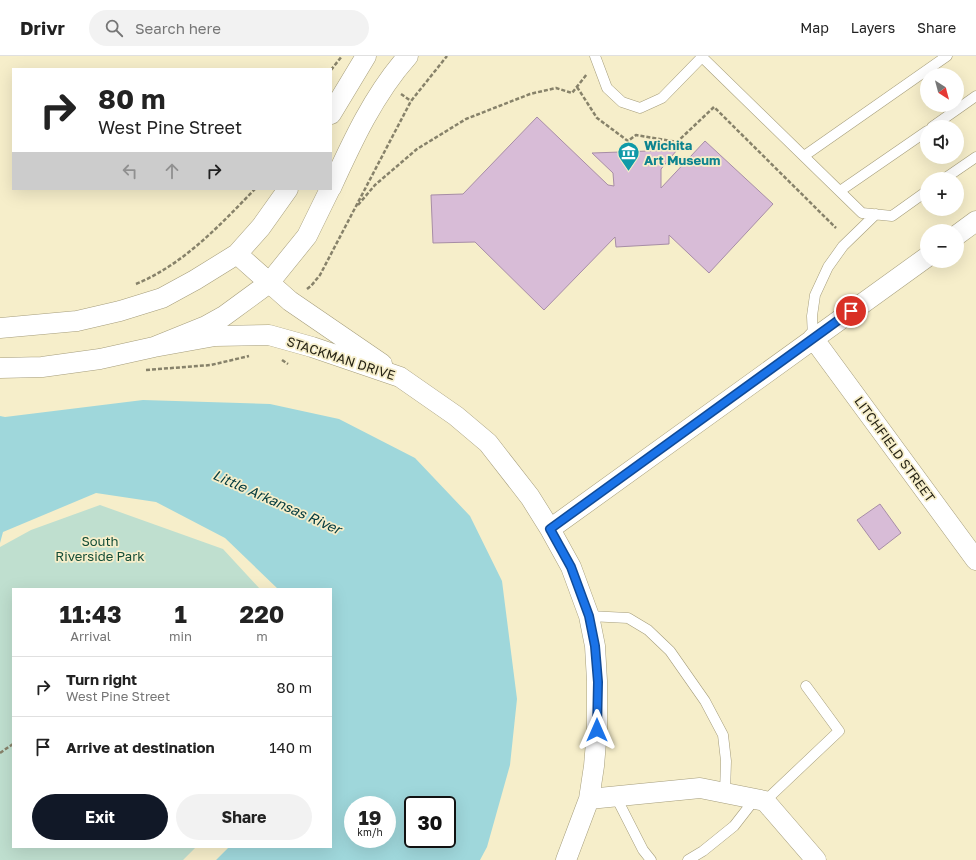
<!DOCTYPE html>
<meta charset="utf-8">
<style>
:root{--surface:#fff;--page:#f2f2f2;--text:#222;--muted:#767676;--line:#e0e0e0;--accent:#111827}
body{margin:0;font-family:"Golos Text",sans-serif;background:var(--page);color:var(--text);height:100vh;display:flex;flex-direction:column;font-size:15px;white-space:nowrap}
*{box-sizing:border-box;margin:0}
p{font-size:13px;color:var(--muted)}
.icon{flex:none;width:22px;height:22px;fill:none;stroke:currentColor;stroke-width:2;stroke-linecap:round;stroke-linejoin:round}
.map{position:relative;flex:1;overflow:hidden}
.drawer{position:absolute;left:12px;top:532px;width:320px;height:260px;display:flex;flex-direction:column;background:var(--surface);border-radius:0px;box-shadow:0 4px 16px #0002}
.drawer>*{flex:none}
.banner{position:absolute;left:12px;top:12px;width:320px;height:122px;border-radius:0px;box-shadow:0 4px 16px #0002;background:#fff;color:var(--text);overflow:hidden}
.needle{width:26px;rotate:144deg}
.tools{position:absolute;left:920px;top:12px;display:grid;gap:8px}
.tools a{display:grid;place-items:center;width:44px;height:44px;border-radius:50%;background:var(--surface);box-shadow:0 4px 16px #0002;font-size:20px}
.speed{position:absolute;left:344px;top:740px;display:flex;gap:8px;font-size:20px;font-weight:700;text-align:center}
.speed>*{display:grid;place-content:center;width:52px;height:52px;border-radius:50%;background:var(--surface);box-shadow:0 4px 16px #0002;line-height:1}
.speed small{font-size:10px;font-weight:400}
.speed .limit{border:2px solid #111;border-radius:6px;background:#fff;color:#111}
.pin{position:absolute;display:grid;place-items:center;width:34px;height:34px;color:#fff;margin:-17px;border:2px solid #fff;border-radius:50%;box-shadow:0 1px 4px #0007}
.me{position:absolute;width:44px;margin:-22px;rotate:0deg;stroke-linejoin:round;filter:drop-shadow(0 0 3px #0008)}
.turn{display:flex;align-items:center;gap:14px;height:84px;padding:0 20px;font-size:18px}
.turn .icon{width:52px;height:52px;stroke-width:2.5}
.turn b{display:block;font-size:28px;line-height:34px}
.lanes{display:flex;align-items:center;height:38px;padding:0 20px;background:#0003;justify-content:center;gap:20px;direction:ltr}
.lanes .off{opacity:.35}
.eta{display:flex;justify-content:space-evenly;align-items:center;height:68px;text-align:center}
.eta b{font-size:24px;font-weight:700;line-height:28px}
.cta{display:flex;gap:8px;margin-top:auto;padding:8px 20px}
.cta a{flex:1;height:46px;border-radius:24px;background:var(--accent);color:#fff;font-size:16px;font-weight:700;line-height:46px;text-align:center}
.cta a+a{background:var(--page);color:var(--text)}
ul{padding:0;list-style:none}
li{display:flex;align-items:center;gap:12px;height:60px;padding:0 20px;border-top:1px solid var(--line)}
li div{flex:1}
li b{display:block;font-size:15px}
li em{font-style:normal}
header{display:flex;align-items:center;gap:24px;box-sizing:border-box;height:56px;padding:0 20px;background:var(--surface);border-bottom:1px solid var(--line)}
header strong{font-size:19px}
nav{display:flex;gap:22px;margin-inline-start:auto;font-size:14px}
.search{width:280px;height:36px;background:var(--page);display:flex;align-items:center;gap:10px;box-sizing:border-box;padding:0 14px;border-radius:22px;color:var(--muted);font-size:15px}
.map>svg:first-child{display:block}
.green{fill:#bfdfcf}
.water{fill:#9fd7db;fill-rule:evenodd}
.building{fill:#d8bcd7;stroke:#a78da6}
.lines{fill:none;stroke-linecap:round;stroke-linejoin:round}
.lane-casing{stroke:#a59d7b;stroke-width:11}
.street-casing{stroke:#a59d7b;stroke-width:21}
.path{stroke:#87826a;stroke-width:2.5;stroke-dasharray:4 2;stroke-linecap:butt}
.lane{stroke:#fff;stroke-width:10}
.street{stroke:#fff;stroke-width:20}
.route-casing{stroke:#114b97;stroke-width:10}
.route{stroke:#1a73e8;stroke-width:7}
.labels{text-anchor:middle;stroke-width:3.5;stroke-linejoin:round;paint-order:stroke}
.culture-label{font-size:13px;font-weight:bold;fill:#0d838f;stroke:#f6eeca;text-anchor:start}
.street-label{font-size:13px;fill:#262315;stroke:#f6eeca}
.park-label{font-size:13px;fill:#144d37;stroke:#f6eeca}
.water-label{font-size:14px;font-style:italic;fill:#043b3f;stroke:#f6eeca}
</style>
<header>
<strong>Drivr</strong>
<div class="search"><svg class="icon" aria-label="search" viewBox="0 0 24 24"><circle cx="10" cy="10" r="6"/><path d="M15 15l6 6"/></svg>Search here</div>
<nav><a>Map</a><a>Layers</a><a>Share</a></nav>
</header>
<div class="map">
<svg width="976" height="804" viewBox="0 0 976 804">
<rect width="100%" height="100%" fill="#f6eeca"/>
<path class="green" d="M100 449 223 493 260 533H13V791H196L183 804H0V491L31 474Z"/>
<path class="water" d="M143 344 270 348 339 363 415 402 470 460 502 525 517 643 510 709 487 791 480 804H216L229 791H331V533H278L225 482 156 446 96 437 3 476 0 487V360L5 361ZM353 749H387V783H353ZM413 749H447V783H413Z"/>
<path class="building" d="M537 61 608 129 614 130 613 117 592 97 677 94 661 113V132L705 85 773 148 709 217 669 179V188L616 191 615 181 544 254 475 186 433 187 431 139 463 138Z
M880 448 901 477 879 494 857 464Z"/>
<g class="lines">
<defs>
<path id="lane" d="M595 0 607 32 622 46 640 52 662 42 702 1 862 157 892 160 927 135
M932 71 976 40
M804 100 947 0
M944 123 976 101
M840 135 927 75
M813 282 812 260 815 239 828 211 843 190 876 158
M589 560 628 562 648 574 670 595 705 645 723 679 726 705 725 737
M616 741 643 794 651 804
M765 745 839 675 806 630
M688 804 703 795 734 770 755 743"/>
<path id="street" d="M331 58 366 0
M331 132C352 86 374 38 408 0
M957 179 976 165
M237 198 290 245 382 308
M0 272 77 265 120 255 162 242 195 224 237 198 261 171 288 133
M813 282 976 504
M154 291 215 280 269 279 312 291 400 321 456 360 488 387 530 441 550 473 571 511 589 560 595 590 597 625V674L594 710 589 743 566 804
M0 312 42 311 100 303 154 291 206 270 224 260 269 227 307 180 330 133
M550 473 927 201
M589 743 700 732 765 745 816 804"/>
</defs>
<use href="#lane" class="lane-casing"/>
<use href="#street" class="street-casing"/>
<path class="path" d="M331 14 342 0
M577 31 597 62 628 85 636 79 677 86 714 51 836 172
M401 38 411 45
M358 149 375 129 417 93 466 63 530 38 556 32 572 37 587 18
M136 228C184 208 219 170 255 133
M307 233 311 230 320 219 411 45 447 0
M282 304 288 308
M146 314 211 309 249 300
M0 697 13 688"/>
<use href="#lane" class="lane"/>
<use href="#street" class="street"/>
</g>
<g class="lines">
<defs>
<path id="route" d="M597 674 598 626 595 590 589 560 571 511 550 473 851 255"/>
</defs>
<use href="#route" class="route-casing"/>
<use href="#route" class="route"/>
</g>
<defs>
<symbol id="museum-pin" viewBox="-11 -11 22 30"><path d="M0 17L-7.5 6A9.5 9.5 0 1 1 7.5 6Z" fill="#0f9aa8" stroke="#f6eeca"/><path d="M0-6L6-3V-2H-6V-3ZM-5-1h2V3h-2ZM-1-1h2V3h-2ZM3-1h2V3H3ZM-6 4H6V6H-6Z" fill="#fff"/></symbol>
</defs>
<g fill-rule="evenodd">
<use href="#museum-pin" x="616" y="84" width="25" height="34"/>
</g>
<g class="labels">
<g class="culture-label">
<text x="644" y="94">Wichita<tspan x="644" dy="15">Art Museum</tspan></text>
</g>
<g class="street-label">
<text transform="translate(341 302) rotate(18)" y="5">STACKMAN DRIVE</text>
<text transform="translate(895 393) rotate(54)" y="5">LITCHFIELD STREET</text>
</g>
<g class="park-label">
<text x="100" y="490">South<tspan x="100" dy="15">Riverside Park</tspan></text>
</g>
<g class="water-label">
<text transform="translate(277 446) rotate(24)" y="5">Little Arkansas River</text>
</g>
</g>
</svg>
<div class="tools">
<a><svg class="needle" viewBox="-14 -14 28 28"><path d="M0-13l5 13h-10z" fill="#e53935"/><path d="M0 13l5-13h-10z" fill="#767676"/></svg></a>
<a><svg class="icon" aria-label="sound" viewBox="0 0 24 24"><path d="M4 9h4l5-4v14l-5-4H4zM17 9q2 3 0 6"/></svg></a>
<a>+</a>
<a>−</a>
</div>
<div class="speed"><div>19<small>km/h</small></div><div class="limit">30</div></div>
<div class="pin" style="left:851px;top:255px;background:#d93025"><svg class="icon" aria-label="arrive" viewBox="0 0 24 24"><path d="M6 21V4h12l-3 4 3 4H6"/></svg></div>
<svg class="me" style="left:597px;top:674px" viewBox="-20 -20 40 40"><path d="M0-17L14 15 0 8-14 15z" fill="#1a73e8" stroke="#fff" stroke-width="4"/></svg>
<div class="banner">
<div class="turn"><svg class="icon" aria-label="right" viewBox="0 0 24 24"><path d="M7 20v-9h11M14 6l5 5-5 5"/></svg><div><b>80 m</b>West Pine Street</div></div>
<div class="lanes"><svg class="icon off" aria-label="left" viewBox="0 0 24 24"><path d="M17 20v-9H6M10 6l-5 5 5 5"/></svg><svg class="icon off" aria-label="ahead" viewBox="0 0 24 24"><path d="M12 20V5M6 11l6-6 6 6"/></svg><svg class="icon" aria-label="right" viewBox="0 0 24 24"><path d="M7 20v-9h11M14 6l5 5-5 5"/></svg></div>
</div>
<section class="drawer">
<div class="eta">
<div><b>11:43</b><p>Arrival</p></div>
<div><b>1</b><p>min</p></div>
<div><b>220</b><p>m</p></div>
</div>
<ul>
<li><svg class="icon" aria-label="right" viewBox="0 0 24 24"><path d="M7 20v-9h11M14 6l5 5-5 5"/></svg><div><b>Turn right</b><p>West Pine Street</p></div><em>80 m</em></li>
<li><svg class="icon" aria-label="arrive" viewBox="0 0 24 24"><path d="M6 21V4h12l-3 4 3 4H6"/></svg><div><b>Arrive at destination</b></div><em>140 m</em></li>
</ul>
<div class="cta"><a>Exit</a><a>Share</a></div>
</section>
</div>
